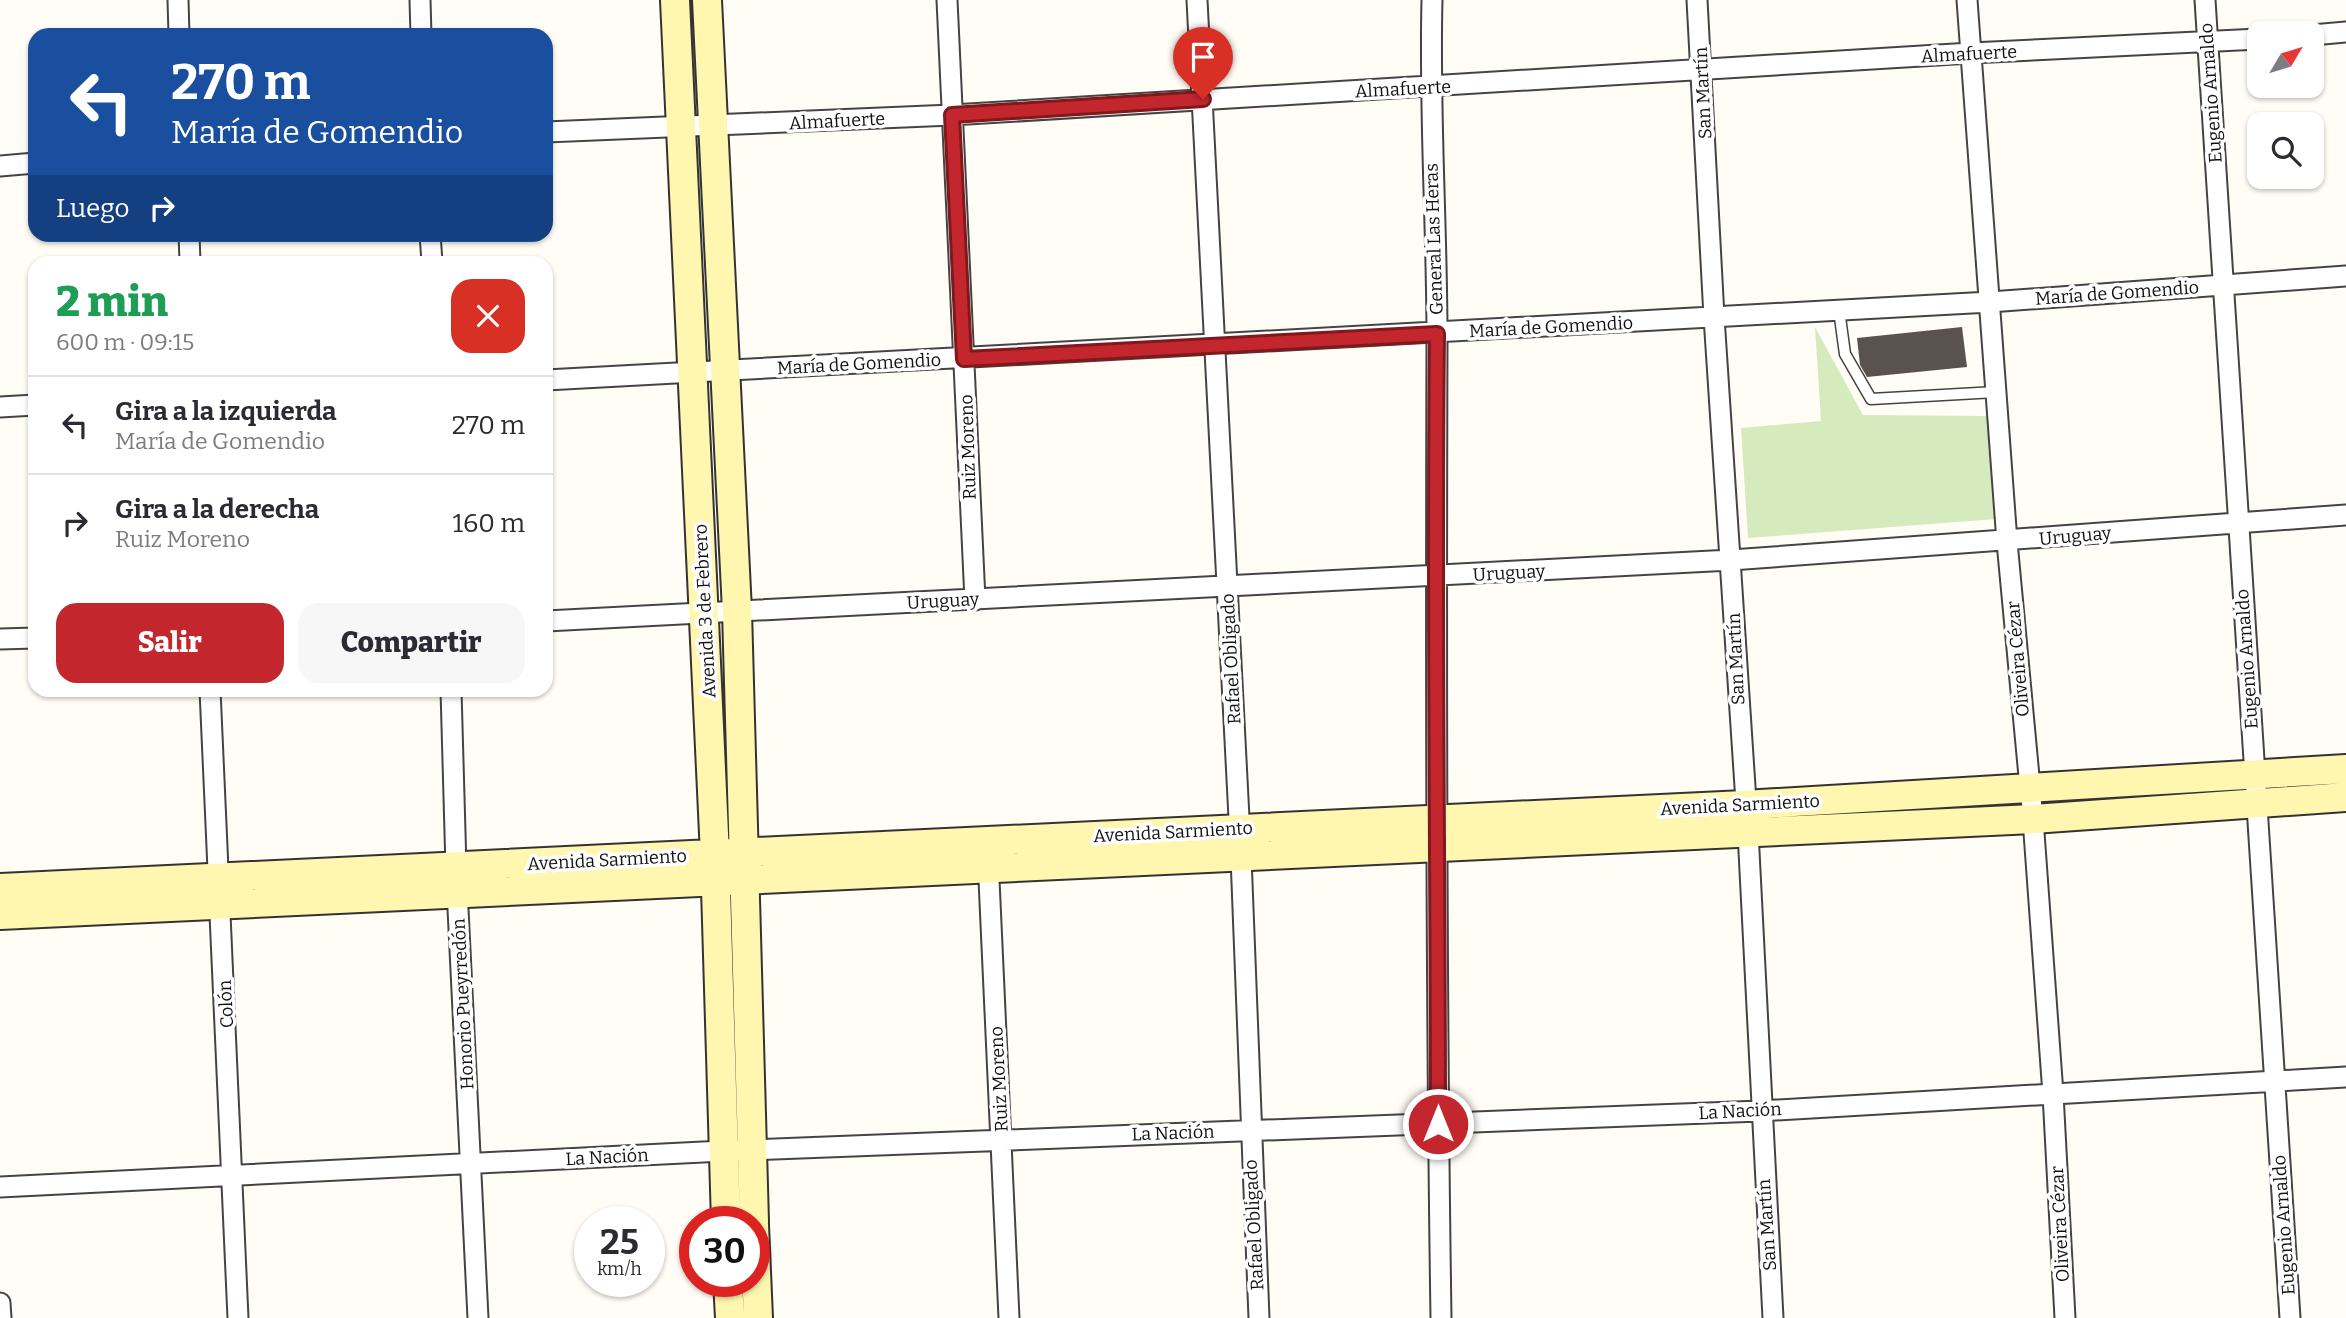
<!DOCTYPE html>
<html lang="es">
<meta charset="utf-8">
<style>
:root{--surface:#fff;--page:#f7f7f7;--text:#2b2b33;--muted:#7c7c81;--line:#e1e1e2;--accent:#c4262e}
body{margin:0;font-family:Bitter,serif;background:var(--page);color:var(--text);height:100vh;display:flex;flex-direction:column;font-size:26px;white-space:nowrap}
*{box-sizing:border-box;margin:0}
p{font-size:23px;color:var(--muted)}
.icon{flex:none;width:38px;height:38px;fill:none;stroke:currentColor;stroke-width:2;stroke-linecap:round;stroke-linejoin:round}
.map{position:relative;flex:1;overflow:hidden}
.drawer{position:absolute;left:28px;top:256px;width:525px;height:441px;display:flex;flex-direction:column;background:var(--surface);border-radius:21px;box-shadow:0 2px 5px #0004}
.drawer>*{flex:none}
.guide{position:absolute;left:28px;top:28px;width:525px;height:214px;border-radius:21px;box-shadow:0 2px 5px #0004;background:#1a4fa0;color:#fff;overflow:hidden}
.needle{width:46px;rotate:52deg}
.tools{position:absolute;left:2247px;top:21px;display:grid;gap:14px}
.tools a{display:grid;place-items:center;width:77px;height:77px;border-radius:14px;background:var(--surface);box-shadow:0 2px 5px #0004;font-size:35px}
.speed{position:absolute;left:574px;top:1206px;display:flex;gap:14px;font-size:35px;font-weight:700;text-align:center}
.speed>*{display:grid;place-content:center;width:91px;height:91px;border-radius:50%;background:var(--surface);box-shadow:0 2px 5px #0004;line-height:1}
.speed small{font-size:18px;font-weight:400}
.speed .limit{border:10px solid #d22;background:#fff;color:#111}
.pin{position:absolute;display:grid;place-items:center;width:60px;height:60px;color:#fff;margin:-72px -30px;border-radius:50% 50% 50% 0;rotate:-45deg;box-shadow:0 0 7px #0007}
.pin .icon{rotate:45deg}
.me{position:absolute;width:77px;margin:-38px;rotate:0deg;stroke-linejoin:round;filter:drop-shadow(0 0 5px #0008)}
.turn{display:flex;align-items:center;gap:24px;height:147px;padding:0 28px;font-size:32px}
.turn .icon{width:91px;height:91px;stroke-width:2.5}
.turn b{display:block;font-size:49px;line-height:60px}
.then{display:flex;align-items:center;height:66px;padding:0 28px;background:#0003;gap:14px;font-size:26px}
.round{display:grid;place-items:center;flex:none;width:74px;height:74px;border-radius:21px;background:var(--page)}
.overview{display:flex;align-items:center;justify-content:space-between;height:119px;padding:0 28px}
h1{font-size:42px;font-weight:800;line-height:52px;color:#1e9e55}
.button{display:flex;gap:14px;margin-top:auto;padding:14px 28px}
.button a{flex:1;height:80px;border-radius:21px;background:var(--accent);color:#fff;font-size:28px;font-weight:800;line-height:80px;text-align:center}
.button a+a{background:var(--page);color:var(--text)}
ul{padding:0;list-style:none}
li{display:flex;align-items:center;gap:21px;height:98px;padding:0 28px;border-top:2px solid var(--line)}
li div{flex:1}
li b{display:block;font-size:26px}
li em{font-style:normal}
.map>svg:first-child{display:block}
.green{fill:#d5ebbd}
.building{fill:#5a524d}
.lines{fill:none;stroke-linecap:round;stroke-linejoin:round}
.lane-casing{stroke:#444;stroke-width:13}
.street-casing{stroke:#444;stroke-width:23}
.secondary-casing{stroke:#333;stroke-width:32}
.lane{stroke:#fff;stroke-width:10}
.street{stroke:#fff;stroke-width:19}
.secondary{stroke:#fff6b0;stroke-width:28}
.route-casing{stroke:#7f191e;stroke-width:18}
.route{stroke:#c4262e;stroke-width:12}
.labels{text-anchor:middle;stroke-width:7;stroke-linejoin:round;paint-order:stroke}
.street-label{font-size:18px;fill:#111;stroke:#fff}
</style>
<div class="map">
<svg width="2346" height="1318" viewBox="0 0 2346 1318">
<rect width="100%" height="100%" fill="#fffdf5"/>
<path class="green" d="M1815 327 1863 415 1988 416 1996 519 1748 538 1741 428 1821 421Z"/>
<path class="building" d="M1962 327 1967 367 1867 377 1860 365 1857 338Z"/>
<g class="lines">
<defs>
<path id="lane" d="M1839 310 1845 354 1871 399 1996 392"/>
<path id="street" d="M178 0 179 35
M420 0 421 35
M947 0 975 600
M1197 0 1241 857 1259 1318
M1432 0C1429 113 1437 225 1437 338 1436 665 1436 991 1441 1318
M1697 0 1714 317 1748 832 1773 1318
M1967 0 2007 542 2033 819 2053 1094 2065 1318
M2205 0 2290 1318
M2312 35 2346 32
M546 132 952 115 1971 53 2259 39
M0 166 35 163
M189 234 190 262
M430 234 432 262
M546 380 1990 302 2346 276
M0 407 35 405
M546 621 1731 560 2346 515
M0 639 35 638
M210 690 238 1318
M451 690 456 868 478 1318
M988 858 1009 1318
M0 1187 723 1151 1760 1111 2346 1077
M0 1303 1 1318"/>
<path id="secondary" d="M675 0 715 855 726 1222
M707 0 737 611 754 1222
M0 888 1744 805 2346 769
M0 915 2033 819 2346 797
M754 1225 758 1318
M728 1281 730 1318"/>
</defs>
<use href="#lane" class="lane-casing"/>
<use href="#street" class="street-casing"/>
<use href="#secondary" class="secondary-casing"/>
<use href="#lane" class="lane"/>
<use href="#street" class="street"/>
<use href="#secondary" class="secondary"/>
</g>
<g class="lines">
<defs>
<path id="route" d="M1203 99 952 115 964 359 1437 334C1434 597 1438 861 1438 1124"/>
</defs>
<use href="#route" class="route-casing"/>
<use href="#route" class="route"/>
</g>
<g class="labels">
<g class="street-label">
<text transform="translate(1969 54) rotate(-3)" y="6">Almafuerte</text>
<text transform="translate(1403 89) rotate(-3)" y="6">Almafuerte</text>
<text transform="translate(1703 93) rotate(-93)" y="6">San Martín</text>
<text transform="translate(2211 93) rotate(-94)" y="6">Eugenio Arnaldo</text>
<text transform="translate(837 121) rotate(-3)" y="6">Almafuerte</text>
<text transform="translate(1434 239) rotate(-92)" y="6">General Las Heras</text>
<text transform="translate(2117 293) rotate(-4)" y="6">María de Gomendio</text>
<text transform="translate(1551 327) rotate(-3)" y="6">María de Gomendio</text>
<text transform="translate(859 364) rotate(-3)" y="6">María de Gomendio</text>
<text transform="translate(968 447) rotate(-92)" y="6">Ruiz Moreno</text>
<text transform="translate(2075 536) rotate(-5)" y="6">Uruguay</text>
<text transform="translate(1509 573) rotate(-3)" y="6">Uruguay</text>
<text transform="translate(943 601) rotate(-3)" y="6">Uruguay</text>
<text transform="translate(705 611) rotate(-93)" y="6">Avenida 3 de Febrero</text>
<text transform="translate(1231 659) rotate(-93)" y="6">Rafael Obligado</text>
<text transform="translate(1736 659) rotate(-93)" y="6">San Martín</text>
<text transform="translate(2018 659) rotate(-95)" y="6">Oliveira Cézar</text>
<text transform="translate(2247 659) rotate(-94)" y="6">Eugenio Arnaldo</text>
<text transform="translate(1740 805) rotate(-3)" y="6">Avenida Sarmiento</text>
<text transform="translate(1173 832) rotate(-3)" y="6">Avenida Sarmiento</text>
<text transform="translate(607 860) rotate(-3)" y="6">Avenida Sarmiento</text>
<text transform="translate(226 1004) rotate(-93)" y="6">Colón</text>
<text transform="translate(463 1004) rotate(-93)" y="6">Honorio Pueyrredón</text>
<text transform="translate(999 1079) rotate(-93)" y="6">Ruiz Moreno</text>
<text transform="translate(1740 1111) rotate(-3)" y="6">La Nación</text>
<text transform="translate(1173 1133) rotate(-2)" y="6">La Nación</text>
<text transform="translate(607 1157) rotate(-3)" y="6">La Nación</text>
<text transform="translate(2060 1224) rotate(-93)" y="6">Oliveira Cézar</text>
<text transform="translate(1254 1225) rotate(-93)" y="6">Rafael Obligado</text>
<text transform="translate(1767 1225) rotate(-94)" y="6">San Martín</text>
<text transform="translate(2284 1225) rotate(-94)" y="6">Eugenio Arnaldo</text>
</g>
</g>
</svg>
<div class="tools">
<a><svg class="needle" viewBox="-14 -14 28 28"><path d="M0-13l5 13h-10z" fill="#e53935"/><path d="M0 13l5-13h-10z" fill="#7c7c81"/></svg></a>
<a><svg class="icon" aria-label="search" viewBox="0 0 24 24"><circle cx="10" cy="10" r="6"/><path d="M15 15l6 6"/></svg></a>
</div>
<div class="speed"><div>25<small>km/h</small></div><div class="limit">30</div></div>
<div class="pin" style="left:1203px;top:99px;background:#d93025"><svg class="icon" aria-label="arrive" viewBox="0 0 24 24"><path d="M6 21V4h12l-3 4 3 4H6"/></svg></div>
<svg class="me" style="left:1438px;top:1124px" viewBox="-20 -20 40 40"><circle r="17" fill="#c4262e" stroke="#fff" stroke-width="3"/><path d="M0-11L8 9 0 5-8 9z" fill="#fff"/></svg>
<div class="guide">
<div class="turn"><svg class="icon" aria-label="left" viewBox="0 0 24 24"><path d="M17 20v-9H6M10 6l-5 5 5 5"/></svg><div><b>270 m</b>María de Gomendio</div></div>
<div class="then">Luego<svg class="icon" aria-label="right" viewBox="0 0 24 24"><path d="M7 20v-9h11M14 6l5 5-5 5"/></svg></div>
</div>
<section class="drawer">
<div class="overview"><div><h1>2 min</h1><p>600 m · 09:15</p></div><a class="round" style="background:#d93025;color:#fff"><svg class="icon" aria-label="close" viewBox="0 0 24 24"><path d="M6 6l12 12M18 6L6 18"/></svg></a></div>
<ul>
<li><svg class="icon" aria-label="left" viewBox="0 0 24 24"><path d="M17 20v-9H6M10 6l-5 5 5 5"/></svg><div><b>Gira a la izquierda</b><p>María de Gomendio</p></div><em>270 m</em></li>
<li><svg class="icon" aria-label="right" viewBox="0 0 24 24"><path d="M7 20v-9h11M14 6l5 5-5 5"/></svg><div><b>Gira a la derecha</b><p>Ruiz Moreno</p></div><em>160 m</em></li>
</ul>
<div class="button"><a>Salir</a><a>Compartir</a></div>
</section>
</div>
